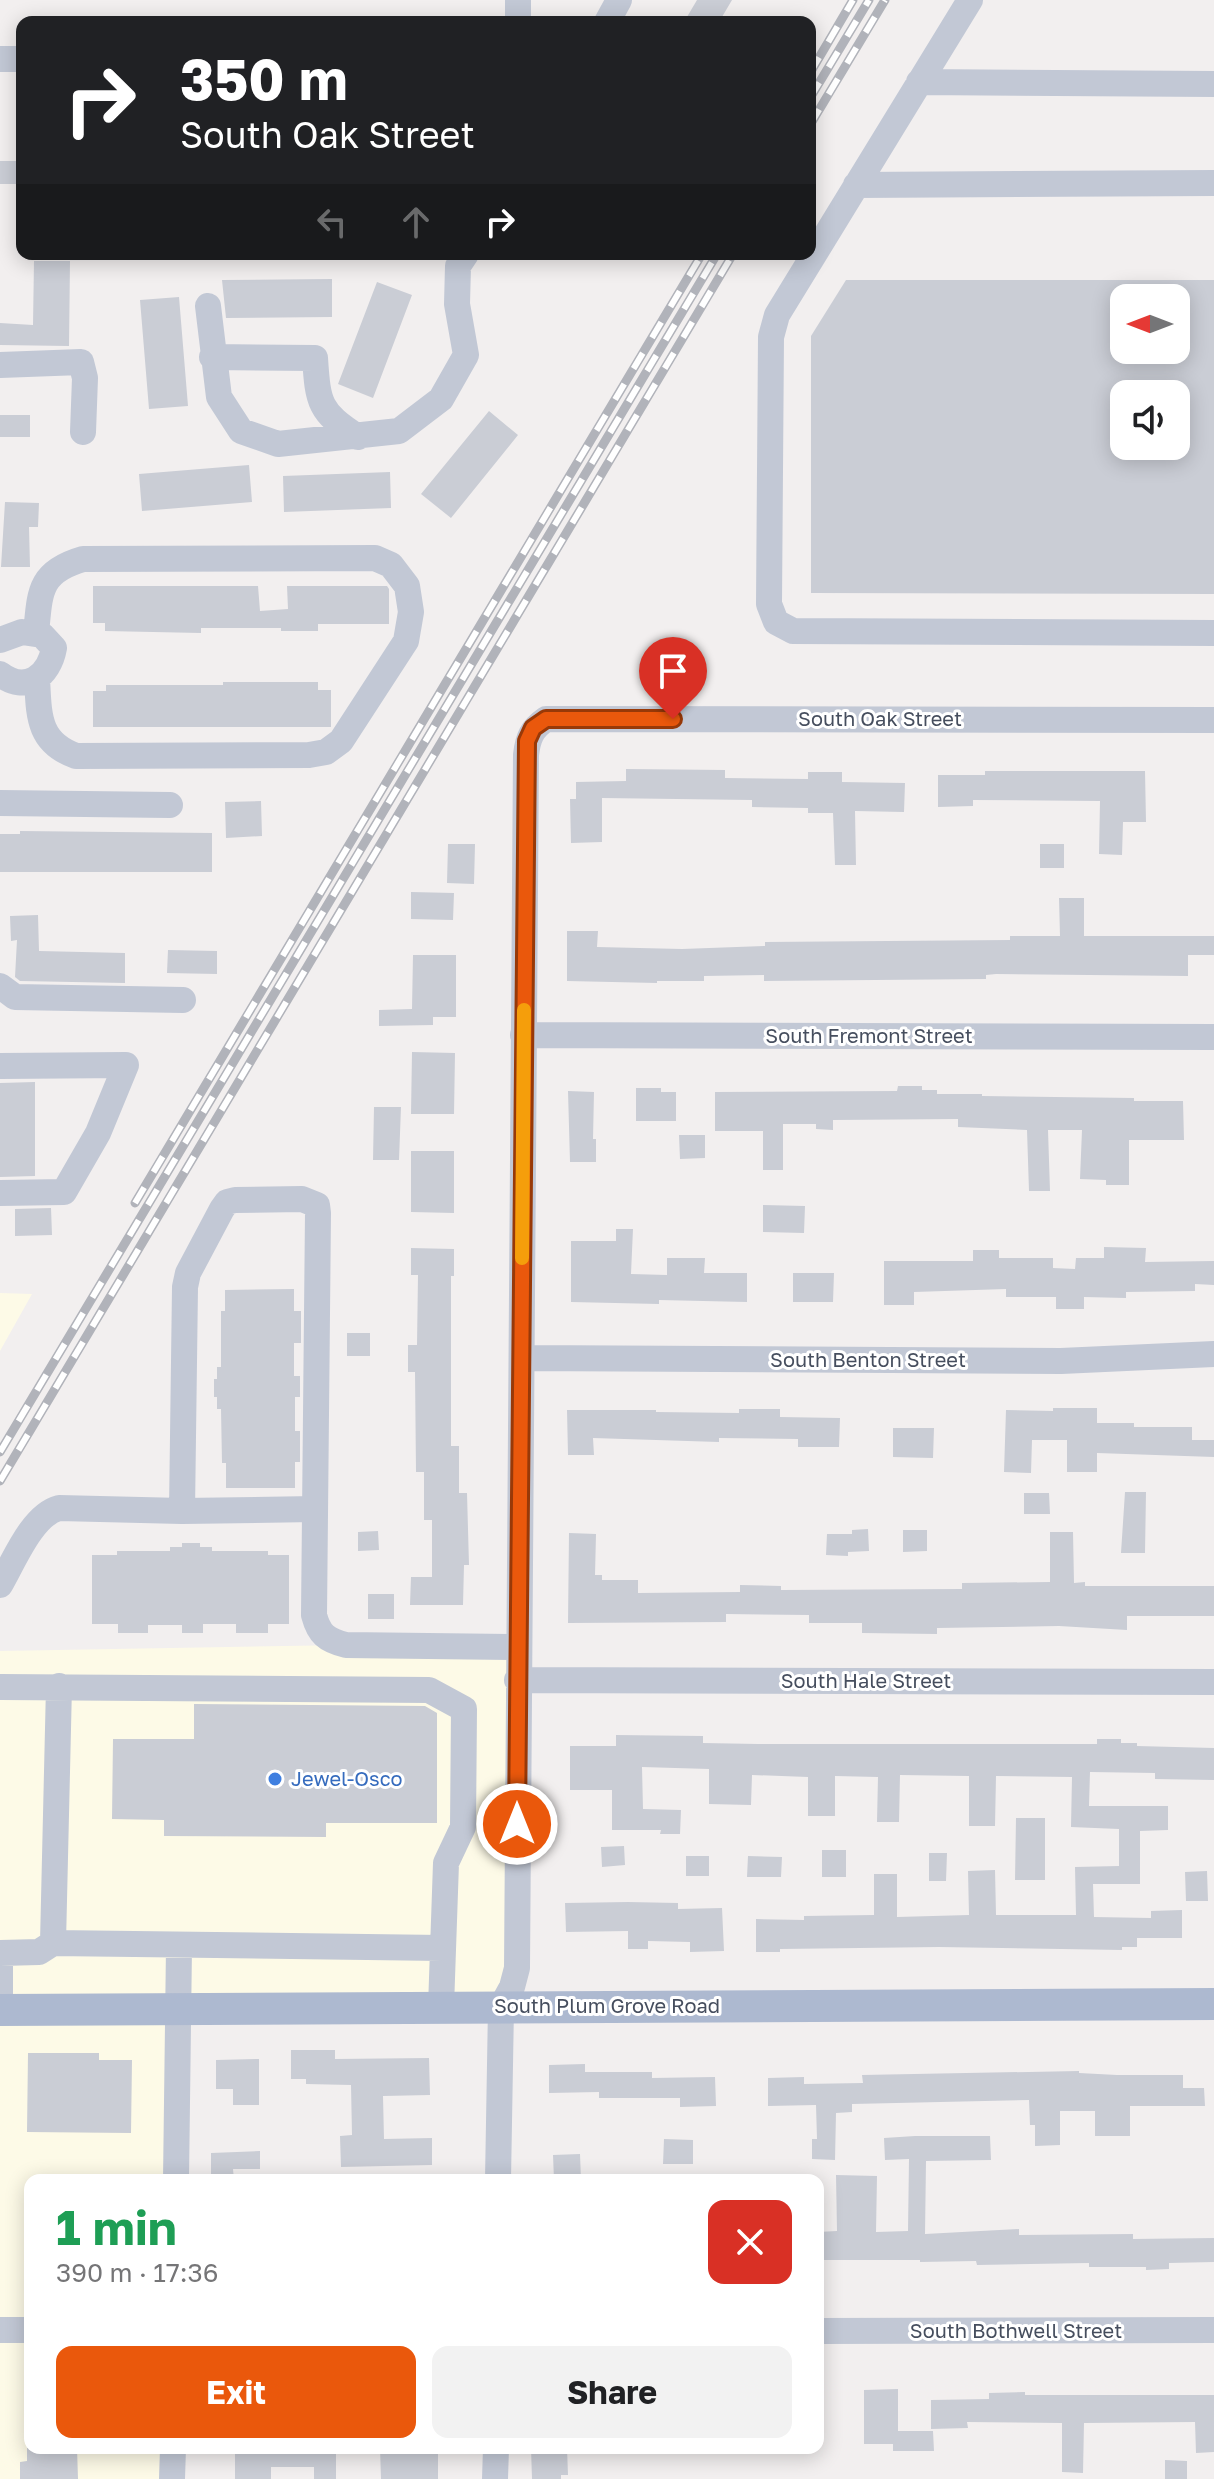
<!DOCTYPE html>
<meta charset="utf-8">
<style>
:root{--surface:#fff;--page:#f2f2f2;--text:#202124;--muted:#757577;--accent:#ea580c}
body{margin:0;font-family:"Golos Text",sans-serif;background:var(--page);color:var(--text);height:100vh;display:flex;flex-direction:column;font-size:30px;white-space:nowrap}
*{box-sizing:border-box;margin:0}
p{font-size:26px;color:var(--muted)}
.icon{flex:none;width:44px;height:44px;fill:none;stroke:currentColor;stroke-width:2;stroke-linecap:round;stroke-linejoin:round}
.map{position:relative;flex:1;overflow:hidden}
.details{position:absolute;left:24px;top:2174px;width:800px;height:280px;display:flex;flex-direction:column;background:var(--surface);border-radius:16px;box-shadow:0 4px 20px #0003}
.details>*{flex:none}
.hud{position:absolute;left:16px;top:16px;width:800px;height:244px;border-radius:16px;box-shadow:0 4px 20px #0003;background:#202124;color:#fff;overflow:hidden}
.needle{width:52px;rotate:270deg}
.buttons{position:absolute;left:1110px;top:284px;display:grid;gap:16px}
.buttons a{display:grid;place-items:center;width:80px;height:80px;border-radius:16px;background:var(--surface);box-shadow:0 4px 20px #0003;font-size:40px}
.pin{position:absolute;display:grid;place-items:center;width:68px;height:68px;color:#fff;margin:-82px -34px;border-radius:50% 50% 50% 0;rotate:-45deg;box-shadow:0 0 8px #0007}
.pin .icon{rotate:45deg}
.me{position:absolute;width:88px;margin:-44px;rotate:0deg;stroke-linejoin:round;filter:drop-shadow(0 0 6px #0008)}
.turn{display:flex;align-items:center;gap:28px;height:168px;padding:0 32px;font-size:36px}
.turn .icon{width:104px;height:104px;stroke-width:2.5}
.turn b{display:block;font-size:56px;line-height:68px}
.lanes{display:flex;align-items:center;height:76px;padding:0 32px;background:#0003;justify-content:center;gap:40px;direction:ltr}
.lanes .off{opacity:.35}
.round{display:grid;place-items:center;flex:none;width:84px;height:84px;border-radius:16px;background:var(--page)}
.head{display:flex;align-items:center;justify-content:space-between;height:136px;padding:0 32px}
h1{font-size:48px;font-weight:700;line-height:60px;color:#1e9e55}
.cta{display:flex;gap:16px;margin-top:auto;padding:16px 32px}
.cta a{flex:1;height:92px;border-radius:16px;background:var(--accent);color:#fff;font-size:32px;font-weight:700;line-height:92px;text-align:center}
.cta a+a{background:var(--page);color:var(--text)}
.map>svg:first-child{display:block}
.commercial{fill:#fdfae7}
.building{fill:#cacdd5;fill-rule:evenodd}
.lines{fill:none;stroke-linecap:round;stroke-linejoin:round}
.minor{stroke:#c2c8d5;stroke-width:26}
.major{stroke:#adb9d0;stroke-width:32}
.rail-casing{stroke:#b1b3ba;stroke-width:9}
.rail{stroke:#fff;stroke-width:6;stroke-dasharray:18;stroke-linecap:butt}
.route-casing{stroke:#983908;stroke-width:20}
.route{stroke:#ea580c;stroke-width:14}
.slow{stroke:#f59e0b;stroke-width:14}
.shop-dot{fill:#3f7fe0;stroke:#fff;stroke-width:3}
.labels{text-anchor:middle;stroke-width:6;stroke-linejoin:round;paint-order:stroke}
.street-label{font-size:20px;fill:#464e5e;stroke:#fff}
.shop-label{font-size:20px;fill:#366cbe;stroke:#fff;text-anchor:start}
</style>
<div class="map">
<svg width="1214" height="2479" viewBox="0 0 1214 2479">
<rect width="100%" height="100%" fill="#f2efef"/>
<path class="commercial" d="M0 1293 32 1294 0 1351Z
M346 1645 518 1647 517 1968 501 2007H179L176 2180H30V2448H173L172 2479H0V1651Z"/>
<path class="building" d="M697 0H732L719 22H684Z
M0 161H22V184H0Z
M34 261H70L69 346 0 345V323L33 325Z
M332 279V317L226 318 222 280Z
M846 280H1214V594L811 593V336ZM1124 298H1176V350H1124ZM1124 394H1176V446H1124Z
M377 282 412 295 373 398 338 384Z
M179 297 188 406 149 409 140 300Z
M489 411 518 435 451 518 421 494Z
M0 415H30V437H0Z
M249 465 252 502 142 511 139 474Z
M390 472 391 508 284 512 283 476Z
M5 502 39 503 38 527H29L30 567H1Z
M93 586H258L260 611 288 609 287 586H387L389 589V624H318V631H281V628H201V633L105 631V623H93Z
M223 682H318V690H331V727H93V691H106V685H223Z
M626 769 725 770V778L808 779V772H842V782L905 783 904 812 855 811 856 865H835L833 813H808V808L752 807V800L602 798V842L571 843 570 799H576V782L626 781Z
M985 771H1145L1146 822H1123L1122 855 1099 854 1100 801 973 800V806L938 807V775H985Z
M261 801 262 836 226 838 225 802Z
M20 831 212 833V872H0V834H20Z
M448 844H475L474 884 447 883Z
M1040 844H1064V868H1040Z
M411 892 454 893 453 920 411 919Z
M1059 898H1084V936H1214V955H1188V976L996 974 986 975V979L764 981V975L704 976V981H657V983L567 981V931H598L597 947 682 949 765 946V942L1010 940V936H1060Z
M38 915 39 951 125 953V983L20 981 15 977 17 940 11 941 10 916Z
M168 950 217 951V974L167 973Z
M413 955H456V1017H433V1025L379 1026V1010L412 1009Z
M412 1052 455 1053 454 1114H411Z
M35 1082V1176L0 1177V1083Z
M898 1086H922V1090H937V1094H982V1096L1134 1098V1101H1183L1184 1140H1129V1185H1106V1180L1080 1179 1082 1130H1048L1050 1191H1029L1027 1130 958 1127V1119L833 1120V1130L816 1129V1124H783V1170H763V1131H715V1092L897 1091Z
M636 1088H661V1092H676V1121H636Z
M568 1091 594 1092 593 1139H596V1162H570Z
M374 1107H401L399 1160H373Z
M679 1135H705V1158L680 1159Z
M411 1151H454V1213L411 1212Z
M763 1205 805 1206 804 1233 763 1232Z
M51 1208 52 1235 15 1236V1209Z
M616 1229H633L631 1274 667 1275V1258H705L704 1273H747V1302L659 1300V1304L571 1302V1241H616Z
M1104 1247 1146 1248 1145 1262 1214 1261V1285L1195 1284V1291L1126 1292V1298L1084 1297V1309H1056V1297H1006V1289L914 1292V1305H884V1261H973V1250H999V1258H1053V1268L1075 1269 1076 1258H1104Z
M411 1248 454 1249V1276H451V1446H459V1493H467L469 1565H464L463 1605H410L411 1577H432V1520H424V1472H416L415 1372H408V1345H417L418 1275H411Z
M793 1273H834L833 1302H793Z
M294 1289V1311H301V1343H294V1376H300V1397H295V1431H300V1462H295V1488H226V1463H222L221 1409H217V1397H214V1379H217V1367H221V1311H225V1290Z
M347 1333H370V1356H347Z
M1053 1408H1097V1423H1134V1427H1192V1440H1214V1457L1097 1453V1472H1067V1440H1032L1031 1473 1004 1472 1006 1410 1053 1411Z
M739 1409H780V1417L840 1418 839 1447H798V1439L719 1438V1442L593 1438 594 1455H568L567 1410H656V1412L739 1413Z
M893 1428H934L933 1458 893 1457Z
M1125 1492H1146L1145 1553H1121Z
M1024 1493H1049L1050 1514H1024Z
M868 1529 869 1551 848 1552V1556L826 1555 827 1534H852V1530Z
M903 1530H927V1551L903 1552Z
M378 1531 379 1550 358 1551V1532Z
M1050 1532H1073L1074 1583 1085 1582V1586H1214V1616H1127V1630L1059 1626 937 1628V1634L862 1633V1623H809V1615L726 1614V1622L568 1623 569 1533 596 1534 595 1575H602V1580H638V1593L740 1592V1585L781 1586V1590L962 1589V1583L1050 1582Z
M182 1543H200V1547H212V1551H268V1555H289V1624H268V1633H236V1624H203V1633H182V1625H148V1633H118V1624H92V1555H117V1551H170V1547H182Z
M368 1594H394V1619H368Z
M194 1704 425 1706 437 1713V1823H326V1837L164 1836V1820L112 1819 113 1739H194Z
M616 1735 703 1736V1743L758 1744H1097V1739H1121V1743H1137V1746L1214 1748V1780L1155 1779V1773L1090 1772 1089 1806H1168V1830L1140 1831V1884H1093L1094 1917 1151 1918V1911L1182 1910V1938H1137V1947H1122V1950L939 1947 780 1949V1952H756V1919L804 1920V1916L874 1915V1874H897V1917L969 1915 968 1871 995 1870 996 1915H1076L1075 1867 1119 1866V1829L1071 1827 1072 1777 996 1776 995 1826H969V1776L900 1775 899 1822H877L878 1777 835 1776V1816H808V1777L752 1775 751 1805 709 1804V1769L642 1767 643 1809 681 1810 680 1834H660L661 1830H612V1790H570V1746H616Z
M1016 1818H1045V1880H1015Z
M624 1846 625 1865 602 1867 601 1847Z
M822 1850H846V1877H822Z
M929 1853H947L946 1881H929Z
M686 1856H709V1876H686Z
M748 1856 782 1857 781 1877H747Z
M1207 1871 1208 1901H1186L1185 1872Z
M628 1902 678 1903V1909L722 1908 724 1951 690 1952V1942L648 1941V1949H628V1931L566 1932 565 1903Z
M291 2050H335V2059L429 2058 430 2095 383 2096 384 2139 432 2138V2165L341 2167 340 2136 352 2135 351 2085 306 2084V2079H291Z
M28 2053H99V2060H132L131 2133 27 2132Z
M259 2059V2105H233V2089H216V2060Z
M585 2064V2072H652V2078L715 2077 716 2106 680 2107V2098H599V2092L549 2093V2065Z
M1079 2071V2073L1117 2075H1183V2088H1204L1205 2106H1130V2136H1095V2111H1060V2145L1035 2146V2125H1030L1029 2100 852 2104V2112L836 2113 835 2160 812 2159V2139H817L816 2105 768 2106V2078L804 2077V2084L863 2083 862 2075Z
M915 2136H990L991 2160 926 2161 925 2234 1019 2229V2235L1133 2234V2239L1214 2238V2262L1169 2263V2269L1146 2270V2267H1089V2263L977 2265 976 2261 920 2262V2260H818V2232L837 2231 836 2175 877 2176 876 2232 908 2231 909 2159 885 2160 884 2138Z
M664 2139 693 2140V2164H663Z
M260 2151V2169H233L234 2180H211V2153Z
M580 2154 581 2180H554L553 2155Z
M898 2389V2431H933L934 2451H893V2444H864V2390Z
M1025 2392V2395H1214V2452L1196 2453 1195 2422 1084 2423 1083 2473 1062 2472V2423L967 2422 968 2428 931 2429V2400L989 2399V2393Z
M27 2448H77L78 2479H20V2462L27 2461Z
M235 2448H336V2479H314V2467H271V2479H235Z
M380 2448H438V2479H381Z
M531 2448H567L568 2475H561V2479H532Z
M1165 2460 1187 2461V2479H1165Z"/>
<g class="lines">
<path class="minor" d="M970 0 777 315 771 337 769 604 776 622 793 631 1214 633
M518 22V0
M607 22 619 0
M0 59H22
M919 82 1214 84
M856 185 1214 183
M208 306 219 397 241 431 278 444 399 431 441 399 466 355 457 304 458 266 466 254
M212 357 315 358C318 403 319 412 358 437
M0 365 81 362 85 378 83 432
M36 634C40 593 38 572 83 559L375 558 391 565 407 586 411 612 406 641 341 741 326 752 309 755 76 756C37 742 39 714 37 678
M0 640 22 632 42 635 54 648C49 676 26 694 0 674
M0 803 170 805
M0 986 15 997 183 1000
M523 1035 1214 1037
M0 1066 126 1065 98 1133 64 1192 0 1193
M522 1358 1061 1361 1214 1354
M315 1509 182 1511 185 1287 188 1273 222 1209 227 1202 235 1200 302 1199 317 1205 318 1213 314 1615C319 1634 326 1640 346 1645L518 1647
M0 1585C14 1561 32 1515 59 1508L182 1511
M517 1680 1214 1682
M0 1687 429 1690 464 1709 463 1827 446 1863 441 2007
M53 1943 59 1686
M0 1953 39 1952 53 1943 442 1948
M0 1956V2010
M176 2180 179 1947
M498 2180 501 2007 512 1987 517 1968 526 755C528 737 532 729 546 719L1214 720
M0 2330H30
M818 2331 1214 2330
M172 2479 173 2448
M495 2479 496 2448"/>
<path class="major" d="M0 2010 1214 2004"/>
<defs>
<path id="rail" d="M810 73 853 0
M810 98 869 0
M810 125 885 0
M135 1203 702 254
M0 1452 717 254
M0 1481 733 254"/>
</defs>
<use href="#rail" class="rail-casing"/>
<use href="#rail" class="rail"/>
</g>
<g class="lines">
<defs>
<path id="route" d="M517 1824 527 741 533 728 546 719H673"/>
</defs>
<use href="#route" class="route-casing"/>
<use href="#route" class="route"/>
<path class="slow" d="M522 1258 524 1010"/>
</g>
<circle class="shop-dot" cx="275" cy="1779" r="8"/>
<g class="labels">
<g class="street-label">
<text x="880" y="726">South Oak Street</text>
<text x="869" y="1043">South Fremont Street</text>
<text x="868" y="1367">South Benton Street</text>
<text x="866" y="1688">South Hale Street</text>
<text x="607" y="2013">South Plum Grove Road</text>
<text x="1016" y="2338">South Bothwell Street</text>
</g>
<g class="shop-label">
<text x="291" y="1786">Jewel-Osco</text>
</g>
</g>
</svg>
<div class="buttons">
<a><svg class="needle" viewBox="-14 -14 28 28"><path d="M0-13l5 13h-10z" fill="#e53935"/><path d="M0 13l5-13h-10z" fill="#757577"/></svg></a>
<a><svg class="icon" aria-label="sound" viewBox="0 0 24 24"><path d="M4 9h4l5-4v14l-5-4H4zM17 9q2 3 0 6"/></svg></a>
</div>
<div class="pin" style="left:673px;top:719px;background:#d93025"><svg class="icon" aria-label="arrive" viewBox="0 0 24 24"><path d="M6 21V4h12l-3 4 3 4H6"/></svg></div>
<svg class="me" style="left:517px;top:1824px" viewBox="-20 -20 40 40"><circle r="17" fill="#ea580c" stroke="#fff" stroke-width="3"/><path d="M0-11L8 9 0 5-8 9z" fill="#fff"/></svg>
<div class="hud">
<div class="turn"><svg class="icon" aria-label="right" viewBox="0 0 24 24"><path d="M7 20v-9h11M14 6l5 5-5 5"/></svg><div><b>350 m</b>South Oak Street</div></div>
<div class="lanes"><svg class="icon off" aria-label="left" viewBox="0 0 24 24"><path d="M17 20v-9H6M10 6l-5 5 5 5"/></svg><svg class="icon off" aria-label="ahead" viewBox="0 0 24 24"><path d="M12 20V5M6 11l6-6 6 6"/></svg><svg class="icon" aria-label="right" viewBox="0 0 24 24"><path d="M7 20v-9h11M14 6l5 5-5 5"/></svg></div>
</div>
<section class="details">
<div class="head"><div><h1>1 min</h1><p>390 m · 17:36</p></div><a class="round" style="background:#d93025;color:#fff"><svg class="icon" aria-label="close" viewBox="0 0 24 24"><path d="M6 6l12 12M18 6L6 18"/></svg></a></div>
<div class="cta"><a>Exit</a><a>Share</a></div>
</section>
</div>
